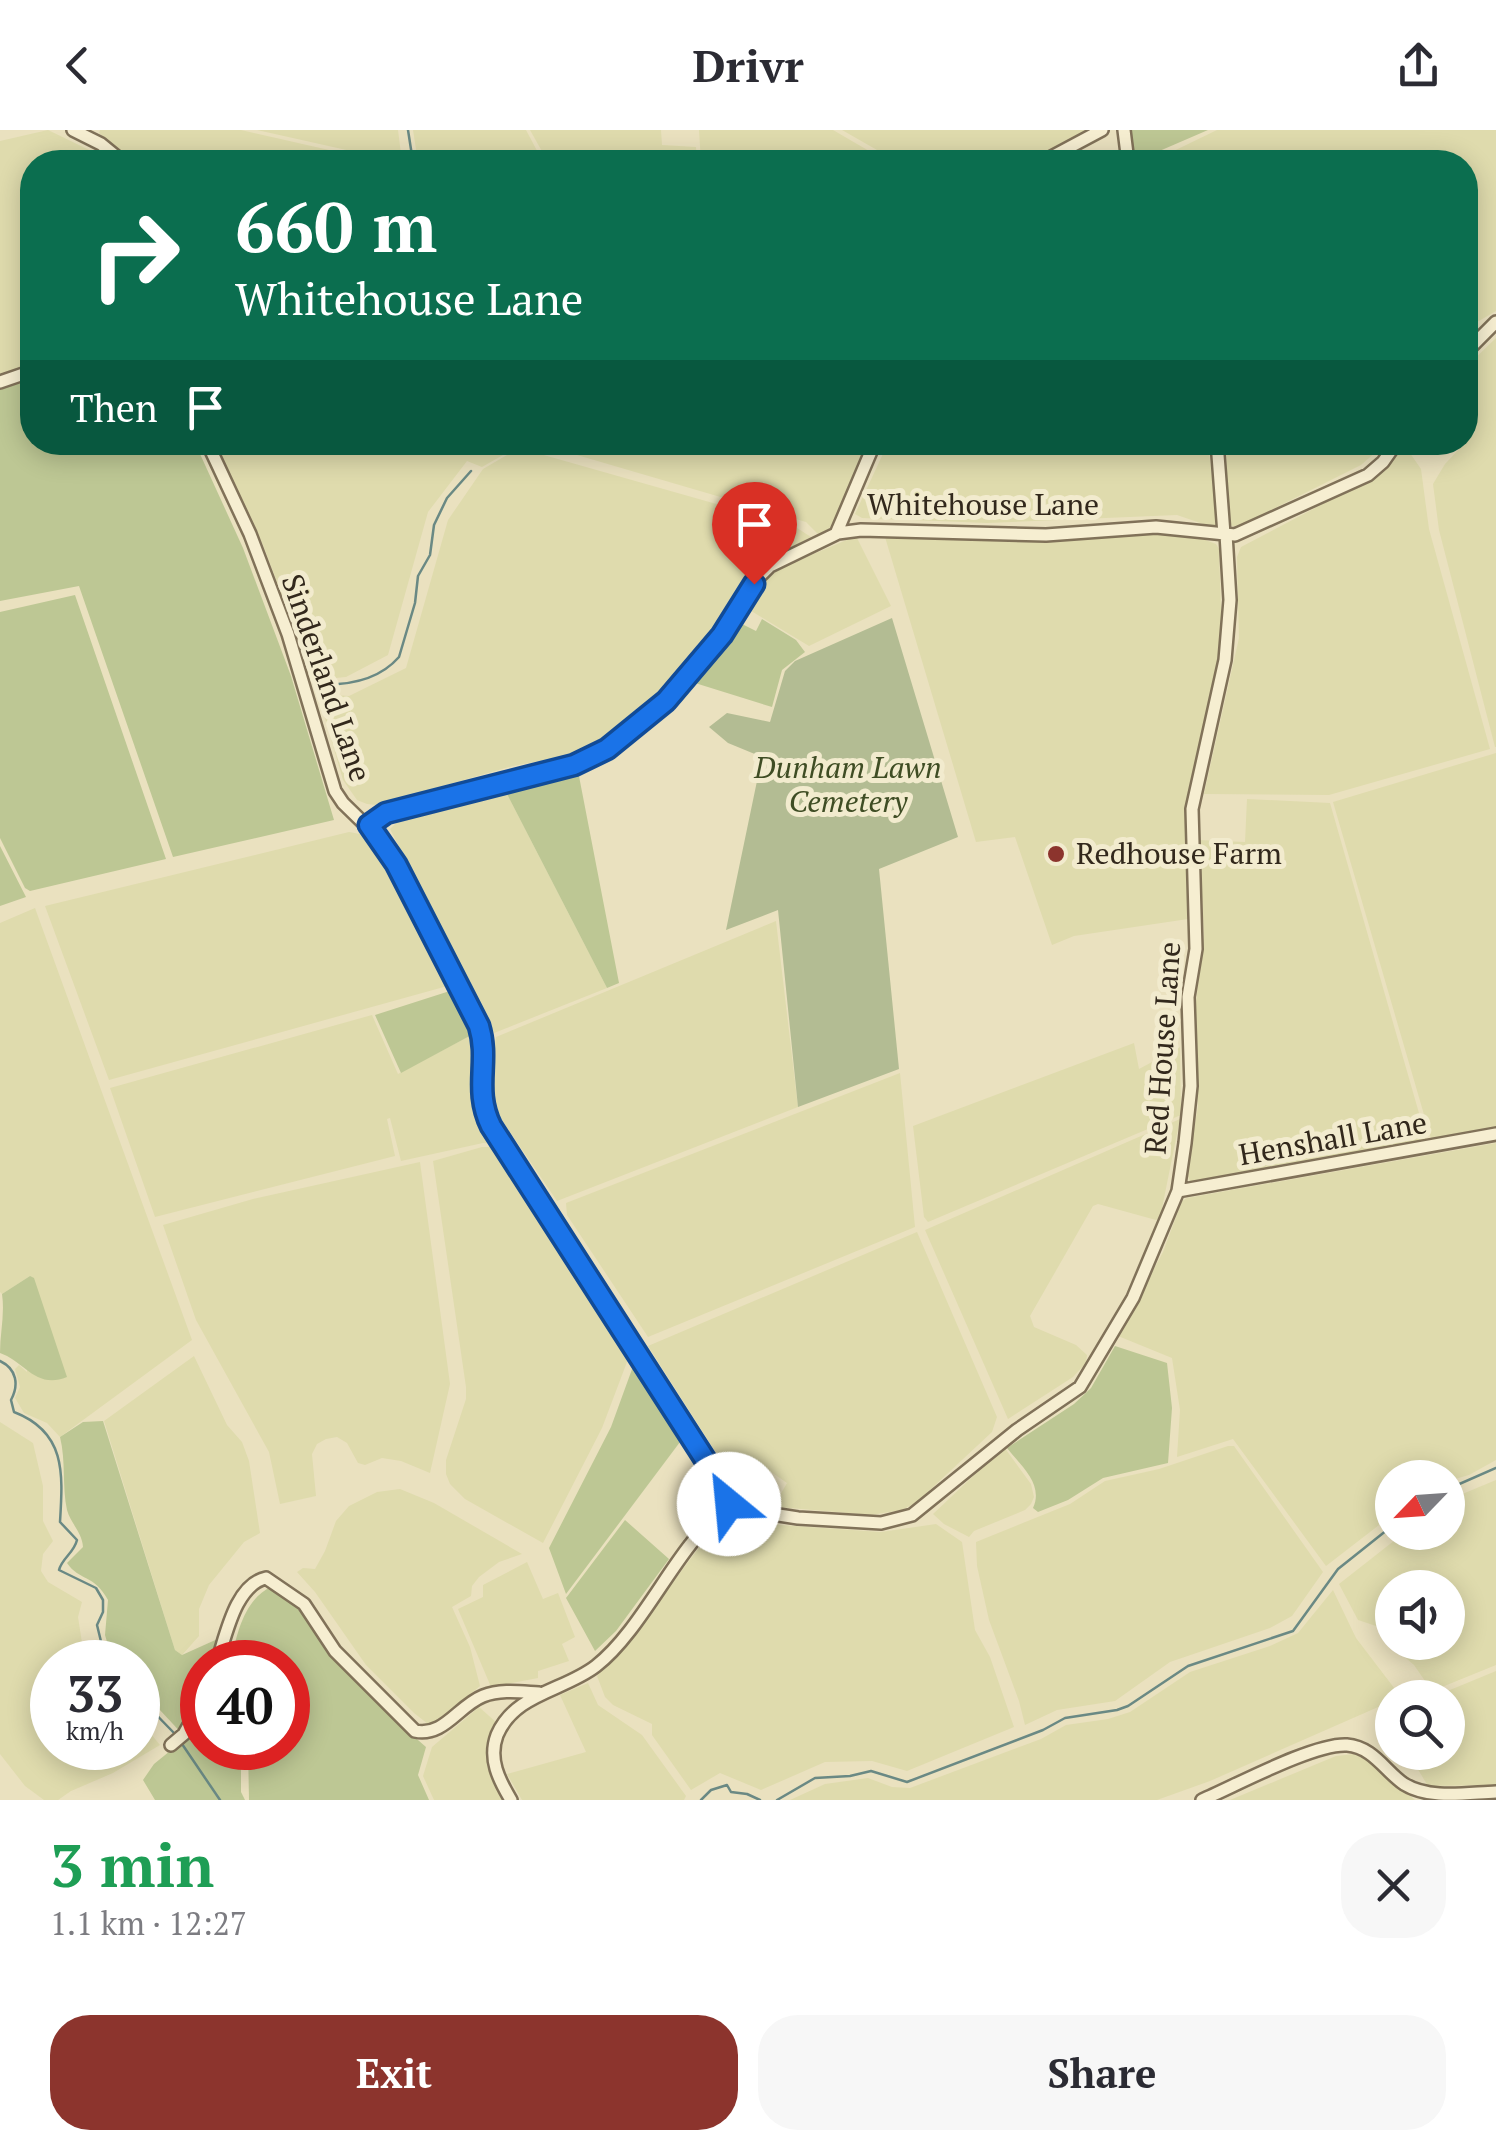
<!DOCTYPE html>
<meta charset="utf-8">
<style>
:root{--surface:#fff;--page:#f7f7f7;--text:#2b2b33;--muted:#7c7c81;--accent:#8c342d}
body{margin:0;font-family:"PT Serif",serif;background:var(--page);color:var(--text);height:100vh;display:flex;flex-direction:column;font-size:38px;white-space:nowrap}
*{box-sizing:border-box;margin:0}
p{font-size:32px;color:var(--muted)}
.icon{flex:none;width:55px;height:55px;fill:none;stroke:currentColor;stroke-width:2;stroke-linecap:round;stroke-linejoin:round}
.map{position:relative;height:1670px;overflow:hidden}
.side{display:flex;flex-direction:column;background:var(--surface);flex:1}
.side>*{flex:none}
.top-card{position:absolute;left:20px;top:20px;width:1458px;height:305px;border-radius:40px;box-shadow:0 5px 25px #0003;background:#0b6e4f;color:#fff;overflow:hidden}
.needle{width:65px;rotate:245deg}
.tools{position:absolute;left:1375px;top:1330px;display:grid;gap:20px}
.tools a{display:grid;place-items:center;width:90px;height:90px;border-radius:50%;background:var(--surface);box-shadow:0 5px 25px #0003;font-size:50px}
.speed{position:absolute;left:30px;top:1510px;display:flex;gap:20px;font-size:50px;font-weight:700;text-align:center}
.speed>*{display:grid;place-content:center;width:130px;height:130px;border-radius:50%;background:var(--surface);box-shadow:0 5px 25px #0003;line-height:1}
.speed small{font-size:25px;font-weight:400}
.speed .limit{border:15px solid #d22;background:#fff;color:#111}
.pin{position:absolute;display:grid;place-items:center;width:85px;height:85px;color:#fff;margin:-102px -42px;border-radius:50% 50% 50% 0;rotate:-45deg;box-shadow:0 0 10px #0007}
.pin .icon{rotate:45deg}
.me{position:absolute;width:110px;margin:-55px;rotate:332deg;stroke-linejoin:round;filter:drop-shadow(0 0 8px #0008)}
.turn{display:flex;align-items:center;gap:35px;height:210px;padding:0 50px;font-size:45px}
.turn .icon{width:130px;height:130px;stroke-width:2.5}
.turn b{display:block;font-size:70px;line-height:85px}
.then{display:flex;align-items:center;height:95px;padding:0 50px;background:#0003;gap:20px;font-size:38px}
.round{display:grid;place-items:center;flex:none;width:105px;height:105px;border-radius:40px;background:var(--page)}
.summary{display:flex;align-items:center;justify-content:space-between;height:170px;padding:0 50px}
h1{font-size:60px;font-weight:700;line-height:75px;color:#1e9e55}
.primary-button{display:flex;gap:20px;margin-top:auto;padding:20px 50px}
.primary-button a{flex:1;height:115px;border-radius:40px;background:var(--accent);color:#fff;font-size:40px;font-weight:700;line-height:115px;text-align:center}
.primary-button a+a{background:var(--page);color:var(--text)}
header{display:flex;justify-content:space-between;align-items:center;height:130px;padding:0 50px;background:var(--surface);font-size:45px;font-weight:700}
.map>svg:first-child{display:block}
.farmland{fill:#dfdbad;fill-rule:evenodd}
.green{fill:#bdc794}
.cemetery{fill:#b3bc93}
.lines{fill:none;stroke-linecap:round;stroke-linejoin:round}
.stream{stroke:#6a8984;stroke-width:2.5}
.minor-casing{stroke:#817259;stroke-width:16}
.minor{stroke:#f6eed1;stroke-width:11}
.route-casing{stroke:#114b97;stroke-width:25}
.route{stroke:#1a73e8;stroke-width:18}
.poi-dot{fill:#8c342d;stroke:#f2ebce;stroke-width:4}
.labels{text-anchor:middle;stroke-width:10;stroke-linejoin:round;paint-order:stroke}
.street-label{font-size:30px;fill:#32281c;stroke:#f2ebce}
.park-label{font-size:30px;font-style:italic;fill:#3f4d24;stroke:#f2ebce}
.poi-label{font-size:30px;fill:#32281c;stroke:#f2ebce;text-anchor:start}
</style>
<header><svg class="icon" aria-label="back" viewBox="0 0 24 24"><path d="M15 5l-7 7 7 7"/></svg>Drivr<svg class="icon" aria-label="share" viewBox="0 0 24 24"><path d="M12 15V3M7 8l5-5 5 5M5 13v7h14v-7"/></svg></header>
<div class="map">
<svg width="1496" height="1670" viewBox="0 0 1496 1670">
<rect width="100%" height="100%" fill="#eae1bf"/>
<path class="farmland" d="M48 0 114 32H32V238L0 248V11Z
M100 0H241L382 32H133L99 3Z
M257 0H398L402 32H400Z
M413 0H526L543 32H418Z
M530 0H661L662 15 696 17 697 32H548Z
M699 0H833L888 32H701Z
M842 0H1093L1029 32H898Z
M1217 0H1496V181L1465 199V32H1151Z
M1496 208V617H1495L1439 400 1433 354 1445 334 1475 302 1465 263V238Z
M1208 312 1216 388V396L1212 397 1177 385 987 393 862 388 855 384 888 313Z
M506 313 519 316 482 337 467 331 428 382 388 525 346 547 314 550 263 415 215 313Z
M536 313H869L834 392 828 400 818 404 806 392 785 386Z
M1226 313H1386L1361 335 1239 396H1232L1228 389Z
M1403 313 1421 339 1429 399 1490 619 1329 665 1204 664 1239 508 1237 427 1241 417 1374 347Z
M519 318 794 396 811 407 769 429 755 444 723 496 658 572 604 612 583 623 513 636 376 675 367 674 357 670 343 650 318 564 349 566 406 538 448 390 483 339Z
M1161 402 1200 408 1216 414 1219 419 1222 511 1185 684 1188 789 1074 806 1052 815 1015 707 976 712 885 407Z
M856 406 891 476 809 516 748 479 764 445Z
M1496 623V998L1432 1012 1333 672Z
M507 664 607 858 494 903 390 699 399 690Z
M1247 669 1330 673 1427 1011 1218 1051 1191 1053 1186 1042 1198 977 1194 890 1204 805 1199 710 1245 712Z
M349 702 360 704 381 722 451 855 109 950 45 776Z
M35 778 192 1210 60 1307 47 1293 24 1283 15 1268 20 1257 15 1239 19 1235 27 1242 30 1146 2 1164 0 1162V793Z
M776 791 798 977 557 1071 495 980 490 950 496 907Z
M372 885 398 944 477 902 474 948 480 984 496 1014 483 1013 401 1031 390 988 387 989 395 1026 155 1087 110 958Z
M1134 913 1139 939 1180 917 1181 985 928 1092 924 1087 913 996Z
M900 943 915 1097 648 1207 567 1085 566 1073Z
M1180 989 1160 1088 1156 1090 1098 1074 1093 1076 1030 1186 1034 1197 1076 1215 1087 1225 1086 1233 1073 1247 1008 1289 925 1100Z
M1496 1013V1330L1469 1345 1448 1351V1348H1392V1385L1326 1436 1233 1309 1177 1327 1180 1280 1172 1228 1118 1206 1163 1122 1182 1071 1187 1068Z
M482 1017H496L630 1224 602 1298 543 1413 465 1369 450 1354 446 1344V1330L466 1269V1257L433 1031Z
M420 1032 450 1254 430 1343 401 1331 382 1328 365 1335 358 1333 347 1313 337 1307 326 1309 317 1314 312 1324 316 1366 280 1374 269 1322 196 1190 163 1095 253 1069Z
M917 1102 997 1287 992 1302 917 1372 902 1380 871 1385 778 1377 775 1374 787 1353 757 1332 738 1343 722 1332 648 1216Z
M194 1226 227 1295 242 1312 249 1331 260 1403 244 1412 209 1455 199 1479V1506L182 1525 175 1520 104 1291Z
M0 1292 33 1313 43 1356V1391L53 1411 43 1424 41 1441 48 1452 82 1472 78 1487 85 1532H52V1618H138V1588L160 1615 113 1643 71 1661 58 1670H44L25 1656 0 1624Z
M1228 1316H1234L1323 1442 1292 1486 1270 1498 1170 1532 1115 1571 1057 1580 1025 1595 1019 1571 989 1490 977 1436 976 1412 1070 1374 1105 1351 1159 1339Z
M1004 1317 1031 1354 1034 1367 1031 1374 1025 1380 974 1401 969 1407 944 1394 933 1384Z
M1496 1350V1535L1432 1561 1414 1535 1393 1517 1379 1497 1358 1490 1339 1454 1404 1403 1448 1402V1370ZM1392 1458H1448V1512H1392Z
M400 1359 434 1373 522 1424 499 1432 479 1447 472 1456 471 1466 452 1477 470 1517 480 1556 438 1592 428 1594 414 1583 366 1535 315 1462 297 1442 303 1438 315 1439 325 1421 336 1391 349 1376 377 1362Z
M736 1385 780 1395 881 1402 936 1394 962 1412 975 1500 990 1527 1014 1597 907 1641 872 1631 825 1632 761 1660 720 1643 691 1660 652 1605V1594L613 1575 605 1567 597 1546 642 1493 704 1411 725 1390Z
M527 1432 543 1469 558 1463 575 1507 562 1514 569 1531 538 1541V1548L491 1557 458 1479 483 1467V1455Z
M1333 1460 1356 1508 1401 1567 1210 1651 1157 1670H790L825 1654 868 1648 892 1657 910 1658 1041 1609 1066 1595 1108 1589 1130 1582 1190 1542 1270 1516 1298 1503Z
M1496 1541V1655L1428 1656 1408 1623 1448 1622V1568L1433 1567Z
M588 1553 598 1575 642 1605 686 1666 684 1670H522L507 1644 586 1622 560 1565Z
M479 1577 497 1593 489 1611V1628L492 1644 505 1670H434L423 1646 432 1617Z
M1354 1624 1372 1633 1415 1670H1230L1336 1626Z"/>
<path class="green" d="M1130 0H1208L1134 32Z
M32 248V312L195 313 243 418 291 546 334 690 173 727 79 456 0 471V258Z
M75 465 166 729 30 761 25 758 0 708V482Z
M762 489 796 510 805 522 782 540 772 577 695 553 742 494 756 501Z
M578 641 619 853 607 858 507 664Z
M0 716 26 767 0 776Z
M456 859 477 902 401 943 375 885Z
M30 1146 34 1148 67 1247C36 1260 24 1231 0 1223 0 1203 5 1184 2 1164Z
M1115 1216 1167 1233 1172 1278 1168 1333 1103 1348 1068 1370 1038 1382 1033 1378C1044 1354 1021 1336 1007 1318L1074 1274 1091 1258Z
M635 1231 683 1308 566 1464 549 1418 611 1297Z
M103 1291 175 1520 182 1525 222 1507 223 1532H202V1618H241V1662L245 1670H155L143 1650 154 1634 186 1608 145 1564 138 1560V1532H113L105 1505 108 1470C94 1444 79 1451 67 1433L83 1417C82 1402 71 1394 67 1380 62 1357 66 1331 60 1307L83 1292Z
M625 1390 669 1429 616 1501 595 1521 566 1468Z
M271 1457 297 1474 336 1528 403 1597 426 1617 418 1645 429 1670H249L248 1618H288V1532H231C236 1506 244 1469 271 1457Z"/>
<path class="cemetery" d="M892 488 958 707 879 739 899 939 798 977 778 780 726 800 762 627 728 613 709 597 727 583 770 592 785 541 795 531Z"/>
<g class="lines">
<path class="stream" d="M408 0 413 32
M314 554C344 556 378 551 399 527L415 473 418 446 430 425 434 395 447 368 471 341
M0 1231C17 1239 19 1255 11 1270L14 1282C66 1302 63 1343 60 1392L77 1410C74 1423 62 1428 59 1440L96 1458 103 1470V1482L97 1495 106 1532
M1448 1359 1496 1338
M138 1566 175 1604
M180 1611 220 1670
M701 1670 711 1660 727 1655 731 1662 747 1664 760 1670
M777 1670 815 1648 850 1646 871 1641 907 1652 1043 1600 1065 1588 1117 1580 1128 1576 1188 1536 1293 1501 1338 1439 1392 1396"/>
<defs>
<path id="minor" d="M73 0 101 14 123 32
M1124 0 1128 32
M1042 32 1102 0
M1465 223 1496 192
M0 252 32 241
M207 312 250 404 288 504 335 661 343 673 387 716 479 896C489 932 473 959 491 995L729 1371 728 1377C715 1390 701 1400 690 1415 661 1452 632 1508 596 1536 564 1561 515 1563 497 1605 488 1629 499 1650 511 1670
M1217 312 1224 404
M836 404 875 312
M369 695 386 683 574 635 607 619 666 571 722 505 753 453 770 436 838 403 861 400 1046 405 1156 397 1235 405 1368 345 1383 332 1397 312
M1178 1061 1496 1004
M729 1371 760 1382 798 1388 881 1393 912 1385 1017 1300 1080 1257 1133 1168 1178 1061 1185 1013 1191 956 1188 867 1196 819 1192 679 1225 530 1230 470 1226 404
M217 1532C226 1506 235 1455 266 1448L304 1474 335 1521 415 1601C444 1607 458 1576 483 1566 501 1559 521 1562 539 1563
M171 1615 184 1604 202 1572
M1202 1670C1235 1656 1314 1613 1347 1615 1373 1617 1385 1641 1404 1654 1430 1670 1467 1663 1496 1662"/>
</defs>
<use href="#minor" class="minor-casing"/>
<use href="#minor" class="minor"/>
</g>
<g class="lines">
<defs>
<path id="route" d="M729 1374 726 1362 491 996C473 959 490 932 479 896L396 734 369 695 386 683 574 635 607 619 666 571 722 505 754 454"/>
</defs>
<use href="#route" class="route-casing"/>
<use href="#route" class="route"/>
</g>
<circle class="poi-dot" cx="1056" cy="724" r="10"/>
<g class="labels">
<g class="street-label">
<text x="983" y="385">Whitehouse Lane</text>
<text transform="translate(326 548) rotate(71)" y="10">Sinderland Lane</text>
<text transform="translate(1163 918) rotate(-86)" y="10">Red House Lane</text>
<text transform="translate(1333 1009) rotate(-10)" y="10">Henshall Lane</text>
</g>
<g class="park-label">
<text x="848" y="648">Dunham Lawn<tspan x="848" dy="34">Cemetery</tspan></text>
</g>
<g class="poi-label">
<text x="1076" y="734">Redhouse Farm</text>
</g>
</g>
</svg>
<div class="tools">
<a><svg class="needle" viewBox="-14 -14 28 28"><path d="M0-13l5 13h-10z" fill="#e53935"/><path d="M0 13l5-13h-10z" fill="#7c7c81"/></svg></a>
<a><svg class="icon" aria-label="sound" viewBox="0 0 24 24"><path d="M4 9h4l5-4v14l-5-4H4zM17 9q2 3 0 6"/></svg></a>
<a><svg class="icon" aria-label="search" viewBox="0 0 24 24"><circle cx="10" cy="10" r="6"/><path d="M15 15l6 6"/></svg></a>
</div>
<div class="speed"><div>33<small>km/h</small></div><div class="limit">40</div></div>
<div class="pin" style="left:754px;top:454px;background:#d93025"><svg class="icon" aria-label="arrive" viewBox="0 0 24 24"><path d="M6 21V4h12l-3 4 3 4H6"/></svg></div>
<svg class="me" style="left:729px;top:1374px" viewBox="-20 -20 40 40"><circle r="19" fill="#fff"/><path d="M0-13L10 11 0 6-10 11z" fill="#1a73e8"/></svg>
<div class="top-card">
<div class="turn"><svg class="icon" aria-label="right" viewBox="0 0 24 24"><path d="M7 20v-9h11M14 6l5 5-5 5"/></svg><div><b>660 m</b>Whitehouse Lane</div></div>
<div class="then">Then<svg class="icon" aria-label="arrive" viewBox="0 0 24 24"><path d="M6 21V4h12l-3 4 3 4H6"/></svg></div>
</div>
</div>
<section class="side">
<div class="summary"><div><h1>3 min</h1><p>1.1 km · 12:27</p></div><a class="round"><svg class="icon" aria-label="close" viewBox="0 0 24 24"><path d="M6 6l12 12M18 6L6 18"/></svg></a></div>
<div class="primary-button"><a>Exit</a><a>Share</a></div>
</section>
